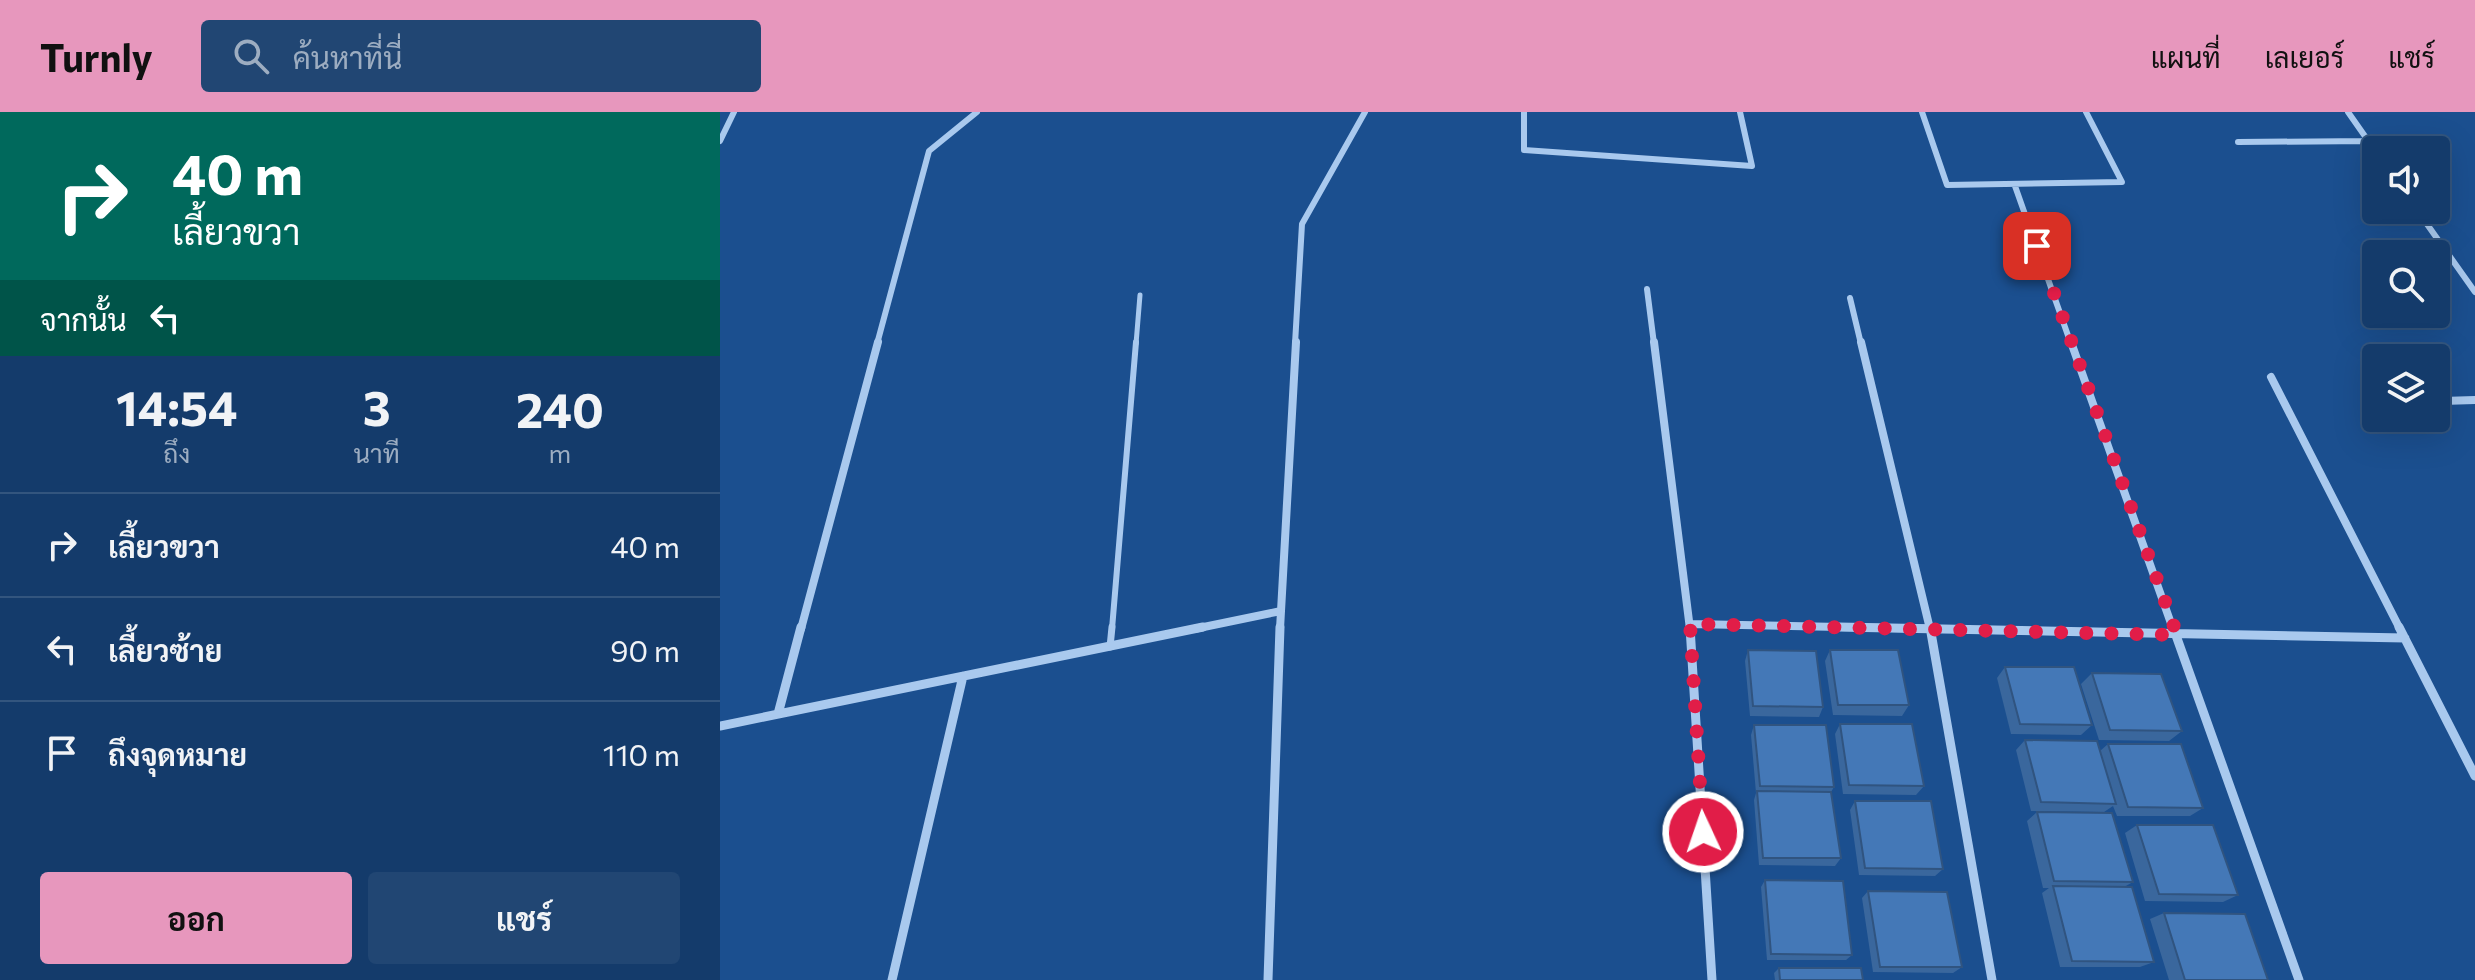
<!DOCTYPE html>
<html lang="th">
<meta charset="utf-8">
<style>
:root{--surface:#143b6b;--page:#214673;--text:#f1f3f6;--muted:#9dadc1;--line:#33557e;--accent:#e797bd}
body{margin:0;font-family:Commissioner,Sarabun,sans-serif;background:var(--page);color:var(--text);height:100vh;display:flex;flex-direction:column;font-size:30px;white-space:nowrap}
*{box-sizing:border-box;margin:0}
p{font-size:26px;color:var(--muted)}
.icon{flex:none;width:44px;height:44px;fill:none;stroke:currentColor;stroke-width:2;stroke-linecap:round;stroke-linejoin:round}
.map{position:relative;flex:1;overflow:hidden}
.sheet{display:flex;flex-direction:column;background:var(--surface);width:720px}
.sheet>*{flex:none}
.hud{background:#00695c;color:#fff;overflow:hidden}
.fabs{position:absolute;left:1642px;top:24px;display:grid;gap:16px}
.fabs a{display:grid;place-items:center;width:88px;height:88px;border-radius:8px;background:var(--surface);box-shadow:0 8px 32px #0002,0 0 0 2px var(--line);font-size:40px}
.pin{position:absolute;display:grid;place-items:center;width:68px;height:68px;color:#fff;margin:-34px;border-radius:16px;box-shadow:0 4px 12px #0006}
.me{position:absolute;width:88px;margin:-44px;rotate:357deg;stroke-linejoin:round;filter:drop-shadow(0 0 6px #0008)}
.turn{display:flex;align-items:center;gap:28px;height:168px;padding:0 40px;font-size:36px}
.turn .icon{width:104px;height:104px;stroke-width:2.5}
.turn b{display:block;font-size:56px;line-height:68px}
.then{display:flex;align-items:center;height:76px;padding:0 40px;background:#0003;gap:16px;font-size:30px}
.eta{display:flex;justify-content:space-evenly;align-items:center;height:136px;text-align:center}
.eta b{font-size:48px;font-weight:700;line-height:56px}
.primary-button{display:flex;gap:16px;margin-top:auto;padding:16px 40px}
.primary-button a{flex:1;height:92px;border-radius:8px;background:var(--accent);color:#111;font-size:32px;font-weight:700;line-height:92px;text-align:center}
.primary-button a+a{background:var(--page);color:var(--text)}
ul{padding:0;list-style:none}
li{display:flex;align-items:center;gap:24px;height:104px;padding:0 40px;border-top:2px solid var(--line)}
li div{flex:1}
li b{display:block;font-size:30px}
li em{font-style:normal}
header{display:flex;align-items:center;gap:48px;box-sizing:border-box;height:112px;padding:0 40px;background:var(--accent);color:#111}
header strong{font-size:38px}
nav{display:flex;gap:44px;margin-inline-start:auto;font-size:28px}
.search{width:560px;height:72px;background:var(--page);display:flex;align-items:center;gap:20px;box-sizing:border-box;padding:0 28px;border-radius:8px;color:var(--muted);font-size:30px}
main{display:flex;flex:1;min-height:0}
.map>svg:first-child{display:block}
.lines{fill:none;stroke-linecap:round;stroke-linejoin:round}
.service-far2{stroke:#a9c9ee;stroke-width:5}
.service-far1{stroke:#a9c9ee;stroke-width:6}
.service{stroke:#a9c9ee;stroke-width:7}
.minor-far2{stroke:#a9c9ee;stroke-width:6}
.minor-far1{stroke:#a9c9ee;stroke-width:8}
.minor{stroke:#a9c9ee;stroke-width:9}
.wall{fill:#3a679d}
.building{fill:#4478b7;stroke:#305480;stroke-width:2}
.route{stroke:#e11d48;stroke-width:14;stroke-dasharray:0 25.2}
</style>
<header>
<strong>Turnly</strong>
<div class="search"><svg class="icon" aria-label="search" viewBox="0 0 24 24"><circle cx="10" cy="10" r="6"/><path d="M15 15l6 6"/></svg>ค้นหาที่นี่</div>
<nav><a>แผนที่</a><a>เลเยอร์</a><a>แชร์</a></nav>
</header>
<main>
<section class="sheet">
<div class="hud">
<div class="turn"><svg class="icon" aria-label="right" viewBox="0 0 24 24"><path d="M7 20v-9h11M14 6l5 5-5 5"/></svg><div><b>40 m</b>เลี้ยวขวา</div></div>
<div class="then">จากนั้น<svg class="icon" aria-label="left" viewBox="0 0 24 24"><path d="M17 20v-9H6M10 6l-5 5 5 5"/></svg></div>
</div>
<div class="eta">
<div><b>14:54</b><p>ถึง</p></div>
<div><b>3</b><p>นาที</p></div>
<div><b>240</b><p>m</p></div>
</div>
<ul>
<li><svg class="icon" aria-label="right" viewBox="0 0 24 24"><path d="M7 20v-9h11M14 6l5 5-5 5"/></svg><div><b>เลี้ยวขวา</b></div><em>40 m</em></li>
<li><svg class="icon" aria-label="left" viewBox="0 0 24 24"><path d="M17 20v-9H6M10 6l-5 5 5 5"/></svg><div><b>เลี้ยวซ้าย</b></div><em>90 m</em></li>
<li><svg class="icon" aria-label="arrive" viewBox="0 0 24 24"><path d="M6 21V4h12l-3 4 3 4H6"/></svg><div><b>ถึงจุดหมาย</b></div><em>110 m</em></li>
</ul>
<div class="primary-button"><a>ออก</a><a>แชร์</a></div>
</section>
<div class="map">
<svg width="1755" height="868" viewBox="0 0 1755 868">
<rect width="100%" height="100%" fill="#1b4f8f"/>
<g class="lines">
<path class="service-far2" d="M416 232 420 183"/>
<path class="service-far1" d="M392 517 416 230"/>
<path class="service" d="M390 535 392 515"/>
<path class="minor-far2" d="M804 0V38L1032 54 1020 0
M1202 0 1227 73 1402 70 1366 0
M1628 0 1656 40
M0 29 14 0
M1518 30 1649 29
M1295 74 1351 232
M1697 98 1755 180
M927 177 934 232
M1130 186 1141 232
M157 232 209 39 257 0
M575 232 582 112 645 0"/>
<path class="minor-far1" d="M934 230 970 517
M1141 230 1210 517
M1351 230 1453 517
M1551 265 1680 517
M1722 289 1755 288
M970 512 1220 517
M81 517 158 230
M474 517 561 499
M560 517 576 230"/>
<path class="minor" d="M970 515 992 868
M1118 515 1685 526
M1210 515 1272 868
M1453 515 1579 868
M1679 515 1755 664
M58 602 81 515
M0 614 483 515
M172 868 243 564
M548 868 560 515"/>
</g>
<path class="wall" d="M1028 538 1103 595 1099 605 1030 604 1025 549Z
M1110 538 1189 593 1182 604 1113 603 1105 549Z
M1285 555 1372 613 1361 623 1291 622 1277 566Z
M1372 561 1462 619 1449 629 1379 628 1361 572Z
M1120 612 1204 674 1196 683 1123 682 1115 622Z
M1034 613 1114 675 1111 680 1121 746 1115 754 1039 753 1034 688 1036 681 1031 623Z
M1305 628 1380 639 1388 632 1483 696 1470 704H1397L1393 694 1384 700 1311 699 1296 638Z
M1135 689 1223 757 1215 764 1139 763 1130 698Z
M1317 700 1413 770 1404 775 1434 850 1420 855H1340L1322 781 1329 776H1323L1307 709Z
M1417 713 1518 783 1503 790 1425 789 1405 721Z
M1045 768 1132 843 1126 848H1047L1041 775Z
M1148 779 1242 855 1233 861 1153 860 1142 786Z
M1444 801 1548 868H1449L1430 807Z
M1059 856 1143 868H1055L1054 861Z"/>
<path class="building" d="M1028 538 1096 539 1103 595 1033 594Z
M1110 538H1178L1189 593H1118Z
M1285 555H1354L1372 613 1300 612Z
M1372 561 1441 562 1462 619 1390 618Z
M1120 612H1192L1204 674 1129 673Z
M1034 613H1106L1114 675 1040 674Z
M1305 628 1377 629 1396 692 1321 690Z
M1388 632H1461L1483 696 1408 695Z
M1037 679 1111 680 1121 746H1043Z
M1135 689H1211L1223 757 1145 756Z
M1317 700 1392 701 1413 770 1334 769Z
M1417 713H1493L1518 783 1439 782Z
M1045 768 1123 769 1132 843 1051 842Z
M1333 774 1412 775 1434 850 1352 849Z
M1148 779 1227 780 1242 855H1160Z
M1444 801 1525 802 1548 868H1465Z
M1059 856H1141L1143 868H1060Z"/>
<g class="lines">
<path class="route" d="M983 720 970 512 1457 523 1317 134"/>
</g>
</svg>
<div class="fabs">
<a><svg class="icon" aria-label="sound" viewBox="0 0 24 24"><path d="M4 9h4l5-4v14l-5-4H4zM17 9q2 3 0 6"/></svg></a>
<a><svg class="icon" aria-label="search" viewBox="0 0 24 24"><circle cx="10" cy="10" r="6"/><path d="M15 15l6 6"/></svg></a>
<a><svg class="icon" aria-label="layers" viewBox="0 0 24 24"><path d="M12 4l9 5-9 5-9-5zM3 14l9 5 9-5"/></svg></a>
</div>
<div class="pin" style="left:1317px;top:134px;background:#d93025"><svg class="icon" aria-label="arrive" viewBox="0 0 24 24"><path d="M6 21V4h12l-3 4 3 4H6"/></svg></div>
<svg class="me" style="left:983px;top:720px" viewBox="-20 -20 40 40"><circle r="17" fill="#e11d48" stroke="#fff" stroke-width="3"/><path d="M0-11L8 9 0 5-8 9z" fill="#fff"/></svg>
</div>
</main>
